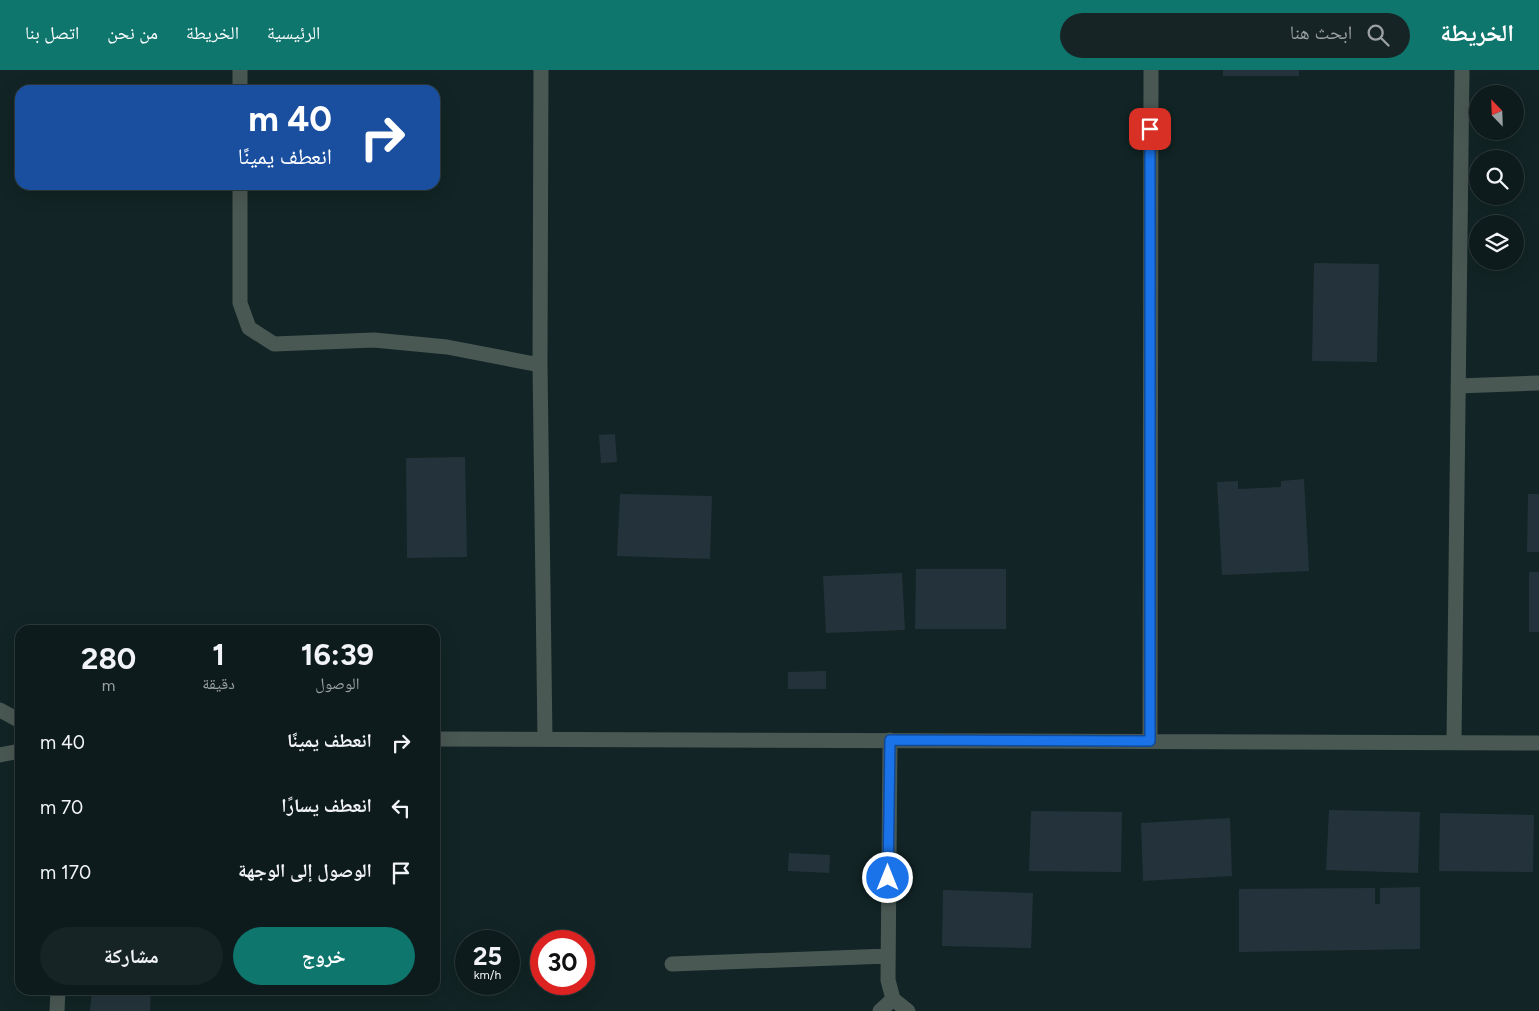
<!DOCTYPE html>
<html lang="ar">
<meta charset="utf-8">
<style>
:root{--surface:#0e1b1c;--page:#172425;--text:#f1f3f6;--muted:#9ba1a3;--line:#2e393b;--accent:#0f766e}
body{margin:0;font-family:Figtree,"Noto Naskh Arabic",sans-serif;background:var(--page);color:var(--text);direction:rtl;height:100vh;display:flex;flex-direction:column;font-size:19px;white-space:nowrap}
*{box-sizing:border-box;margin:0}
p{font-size:16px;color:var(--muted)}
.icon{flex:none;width:28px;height:28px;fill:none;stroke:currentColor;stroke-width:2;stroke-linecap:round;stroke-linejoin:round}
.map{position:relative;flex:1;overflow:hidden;direction:ltr}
.sheet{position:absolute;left:15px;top:555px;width:425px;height:370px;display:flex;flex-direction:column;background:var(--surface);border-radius:15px;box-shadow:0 5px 20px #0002,0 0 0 1px var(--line);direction:rtl}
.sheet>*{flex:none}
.guide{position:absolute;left:15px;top:15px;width:425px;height:105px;border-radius:15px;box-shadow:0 5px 20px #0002,0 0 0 1px var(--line);direction:rtl;background:#1a4fa0;color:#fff;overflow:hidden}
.needle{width:32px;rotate:337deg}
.tools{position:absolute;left:1469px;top:15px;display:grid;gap:10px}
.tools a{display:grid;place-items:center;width:55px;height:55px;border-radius:50%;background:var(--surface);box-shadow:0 5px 20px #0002,0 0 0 1px var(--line);font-size:25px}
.speed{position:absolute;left:455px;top:860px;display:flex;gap:10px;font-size:25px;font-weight:700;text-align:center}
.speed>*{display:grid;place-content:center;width:65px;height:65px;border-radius:50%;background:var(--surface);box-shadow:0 5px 20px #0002,0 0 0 1px var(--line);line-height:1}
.speed small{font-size:12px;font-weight:400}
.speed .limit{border:8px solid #d22;background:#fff;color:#111}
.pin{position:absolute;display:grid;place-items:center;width:42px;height:42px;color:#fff;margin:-21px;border-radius:10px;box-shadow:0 2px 8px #0006}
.me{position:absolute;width:55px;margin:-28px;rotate:0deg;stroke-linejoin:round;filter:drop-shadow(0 0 4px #0008)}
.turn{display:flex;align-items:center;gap:18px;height:105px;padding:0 25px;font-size:22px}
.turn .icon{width:65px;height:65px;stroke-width:2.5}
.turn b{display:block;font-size:35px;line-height:42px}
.eta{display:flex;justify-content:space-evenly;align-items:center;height:85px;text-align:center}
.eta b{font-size:30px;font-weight:700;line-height:35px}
.action{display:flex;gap:10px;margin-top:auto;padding:10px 25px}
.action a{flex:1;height:58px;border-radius:30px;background:var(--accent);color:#fff;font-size:20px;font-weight:700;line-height:58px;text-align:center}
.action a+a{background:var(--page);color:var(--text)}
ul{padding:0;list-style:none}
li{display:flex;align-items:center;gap:15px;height:65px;padding:0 25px}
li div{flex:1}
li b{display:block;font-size:19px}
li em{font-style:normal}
header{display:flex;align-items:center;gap:30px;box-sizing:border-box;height:70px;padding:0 25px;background:var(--accent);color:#fff}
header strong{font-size:24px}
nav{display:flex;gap:28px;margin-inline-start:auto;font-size:18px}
.search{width:350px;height:45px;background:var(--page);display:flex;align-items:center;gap:12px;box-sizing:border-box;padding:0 18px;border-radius:28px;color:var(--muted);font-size:19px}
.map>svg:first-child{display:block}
.building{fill:#24333b}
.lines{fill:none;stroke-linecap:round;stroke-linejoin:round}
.street{stroke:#4a5853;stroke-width:15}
.route-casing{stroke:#114b97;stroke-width:12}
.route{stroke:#1a73e8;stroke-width:9}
</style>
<header>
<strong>الخريطة</strong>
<div class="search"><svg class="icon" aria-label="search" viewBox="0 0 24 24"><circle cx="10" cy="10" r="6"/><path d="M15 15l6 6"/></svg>ابحث هنا</div>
<nav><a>الرئيسية</a><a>الخريطة</a><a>من نحن</a><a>اتصل بنا</a></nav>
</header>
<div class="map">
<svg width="1539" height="941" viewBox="0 0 1539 941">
<rect width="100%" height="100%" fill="#122425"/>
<path class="building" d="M1223 0H1299V6H1223Z
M1314 193 1379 194 1377 292 1312 291Z
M615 364 617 392 601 393 599 365Z
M465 387 467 487 407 488 406 388Z
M1304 409 1309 501 1222 505 1217 412 1238 411V419L1281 417V411Z
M620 424 712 426 710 489 617 486Z
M1528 424H1539V482H1527Z
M916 499H1006V559H915Z
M1529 502H1539V562H1529Z
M902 503 905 560 826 563 823 506Z
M826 601V619H788V602Z
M1329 740 1420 742 1418 803 1326 800Z
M1031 741 1122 742 1121 802 1029 801Z
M1440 743 1534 745 1533 802 1439 801Z
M1230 748 1232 806 1143 811 1141 753Z
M789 783 830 785 829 803 788 801Z
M1420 817V879L1239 882V819L1375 818V834H1380V818Z
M943 820 1033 823 1031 878 942 876Z
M92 920 151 921 150 941H90Z"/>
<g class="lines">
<path class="street" d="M541 0 540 295 545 669
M240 20V0
M240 115V233L249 258 274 274 374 270 447 277 540 295
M1458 316 1539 313
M0 640 20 651
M435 669 1539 673
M890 670 888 910 893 929 908 941
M1150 671 1151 0
M1454 672 1462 0
M0 685 20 681
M672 894 888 886
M57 941 58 920
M880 941 893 929"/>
</g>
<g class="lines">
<defs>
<path id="route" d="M888 808 890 670 1150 671V59"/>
</defs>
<use href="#route" class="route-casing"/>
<use href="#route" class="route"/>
</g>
</svg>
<div class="tools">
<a><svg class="needle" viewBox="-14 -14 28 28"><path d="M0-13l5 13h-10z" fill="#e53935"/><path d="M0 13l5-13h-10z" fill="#9ba1a3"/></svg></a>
<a><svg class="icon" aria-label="search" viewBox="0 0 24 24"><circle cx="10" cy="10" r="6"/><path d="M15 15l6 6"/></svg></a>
<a><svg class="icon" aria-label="layers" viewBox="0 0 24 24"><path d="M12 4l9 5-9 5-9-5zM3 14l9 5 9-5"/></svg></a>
</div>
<div class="speed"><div>25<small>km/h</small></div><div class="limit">30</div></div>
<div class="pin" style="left:1150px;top:59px;background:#d93025"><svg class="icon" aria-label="arrive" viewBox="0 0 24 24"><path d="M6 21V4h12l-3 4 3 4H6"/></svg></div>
<svg class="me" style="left:888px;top:808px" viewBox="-20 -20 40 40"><circle r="17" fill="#1a73e8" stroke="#fff" stroke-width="3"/><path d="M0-11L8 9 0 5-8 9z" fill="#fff"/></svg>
<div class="guide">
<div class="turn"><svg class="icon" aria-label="right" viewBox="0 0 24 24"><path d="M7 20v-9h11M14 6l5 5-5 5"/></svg><div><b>40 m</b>انعطف يمينًا</div></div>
</div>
<section class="sheet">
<div class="eta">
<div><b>16:39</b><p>الوصول</p></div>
<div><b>1</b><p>دقيقة</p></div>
<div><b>280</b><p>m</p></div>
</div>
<ul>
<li><svg class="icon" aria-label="right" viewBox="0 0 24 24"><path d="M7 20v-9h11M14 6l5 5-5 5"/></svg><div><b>انعطف يمينًا</b></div><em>40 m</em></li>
<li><svg class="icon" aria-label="left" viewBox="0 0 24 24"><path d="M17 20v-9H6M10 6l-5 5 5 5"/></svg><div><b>انعطف يسارًا</b></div><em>70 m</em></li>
<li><svg class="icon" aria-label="arrive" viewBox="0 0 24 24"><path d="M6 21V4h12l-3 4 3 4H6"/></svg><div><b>الوصول إلى الوجهة</b></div><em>170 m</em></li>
</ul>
<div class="action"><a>خروج</a><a>مشاركة</a></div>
</section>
</div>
